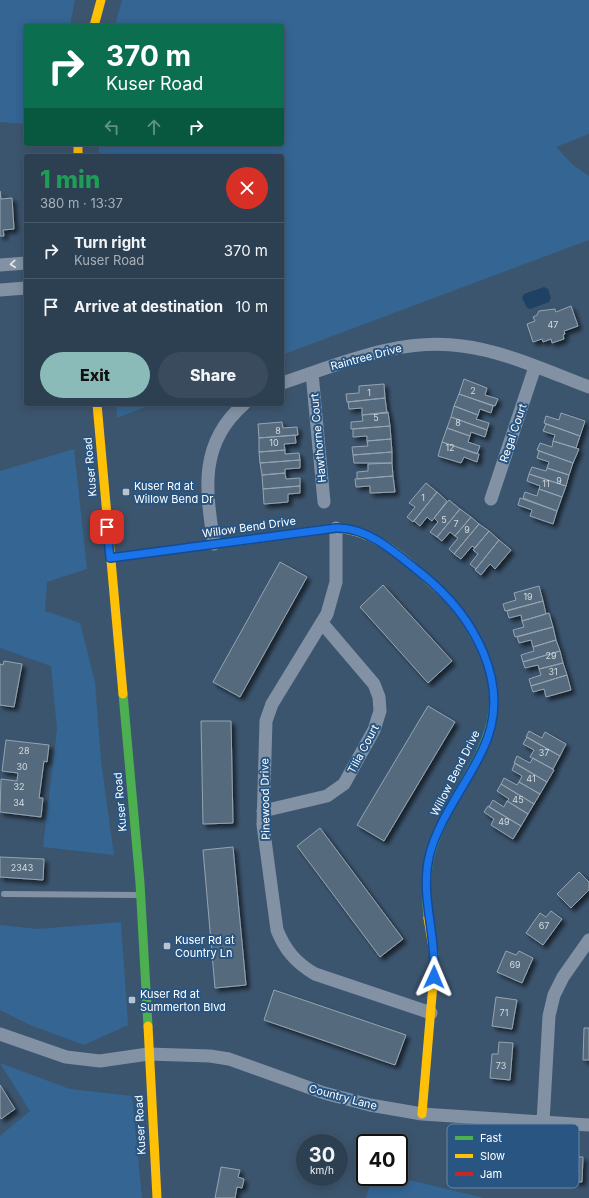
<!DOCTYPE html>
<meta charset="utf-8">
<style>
:root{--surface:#2d4052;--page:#394b5c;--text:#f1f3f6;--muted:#a7afb8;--line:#485969;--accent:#8bbbb9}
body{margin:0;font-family:Inter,sans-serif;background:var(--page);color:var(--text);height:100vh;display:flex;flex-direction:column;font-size:15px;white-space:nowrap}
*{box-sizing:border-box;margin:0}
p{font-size:13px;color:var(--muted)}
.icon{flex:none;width:22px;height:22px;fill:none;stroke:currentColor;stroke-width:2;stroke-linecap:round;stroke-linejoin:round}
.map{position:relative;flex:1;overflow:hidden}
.side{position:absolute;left:24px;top:154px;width:260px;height:252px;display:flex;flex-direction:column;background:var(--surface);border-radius:4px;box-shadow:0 2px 10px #0003,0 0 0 1px var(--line)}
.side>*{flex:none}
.banner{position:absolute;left:24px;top:24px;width:260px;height:122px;border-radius:4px;box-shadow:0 2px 10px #0003,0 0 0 1px var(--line);background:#0b6e4f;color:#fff;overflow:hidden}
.speed{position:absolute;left:296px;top:1134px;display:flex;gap:8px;font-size:20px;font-weight:700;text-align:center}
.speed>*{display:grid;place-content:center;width:52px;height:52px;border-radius:50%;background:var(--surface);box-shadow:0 2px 10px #0003,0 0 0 1px var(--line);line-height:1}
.speed small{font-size:10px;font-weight:400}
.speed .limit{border:2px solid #111;border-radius:6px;background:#fff;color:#111}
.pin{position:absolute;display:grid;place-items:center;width:34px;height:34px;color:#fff;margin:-17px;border-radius:8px;box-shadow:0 2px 6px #0006}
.me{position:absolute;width:44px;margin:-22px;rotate:1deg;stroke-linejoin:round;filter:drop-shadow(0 0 3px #0008)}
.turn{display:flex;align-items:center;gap:14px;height:84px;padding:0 16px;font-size:18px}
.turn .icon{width:52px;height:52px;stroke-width:2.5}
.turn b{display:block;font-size:28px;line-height:34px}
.lanes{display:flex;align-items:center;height:38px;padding:0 16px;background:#0003;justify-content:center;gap:20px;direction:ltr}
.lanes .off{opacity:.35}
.round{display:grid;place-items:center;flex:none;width:42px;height:42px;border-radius:21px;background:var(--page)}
.overview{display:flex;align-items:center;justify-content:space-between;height:68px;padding:0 16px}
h1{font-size:24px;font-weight:800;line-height:30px;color:#1e9e55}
.primary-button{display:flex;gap:8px;margin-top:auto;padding:8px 16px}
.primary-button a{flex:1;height:46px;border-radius:24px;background:var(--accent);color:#111;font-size:16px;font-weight:800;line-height:46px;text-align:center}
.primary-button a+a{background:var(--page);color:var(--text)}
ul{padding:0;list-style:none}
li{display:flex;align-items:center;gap:12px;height:56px;padding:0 16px;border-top:1px solid var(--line)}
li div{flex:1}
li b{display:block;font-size:15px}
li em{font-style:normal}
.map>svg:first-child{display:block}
.green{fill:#346593}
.water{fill:#1f4163}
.building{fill:#556a7d;stroke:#95a4b2;filter:url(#shadow)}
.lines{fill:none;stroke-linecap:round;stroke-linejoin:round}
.lane{stroke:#8292a4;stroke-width:6}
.street{stroke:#8292a4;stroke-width:13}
.fast{stroke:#4caf50;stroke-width:9}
.slow{stroke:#ffc107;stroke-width:9}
.jam{stroke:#c62828;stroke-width:9}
.oneway{stroke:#e6e9ed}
.route-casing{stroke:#114b97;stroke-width:10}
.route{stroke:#1a73e8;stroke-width:7}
.poi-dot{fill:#bbc4cc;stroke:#285582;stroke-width:1.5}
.labels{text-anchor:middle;stroke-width:4;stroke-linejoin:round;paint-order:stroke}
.number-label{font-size:9px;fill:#d4dade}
.street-label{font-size:11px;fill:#fff;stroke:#285582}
.poi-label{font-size:11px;fill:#fff;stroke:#285582;text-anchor:start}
.key{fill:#285582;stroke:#6888a8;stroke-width:1}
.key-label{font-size:11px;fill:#fff}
</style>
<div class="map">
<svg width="589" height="1198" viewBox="0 0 589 1198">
<defs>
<filter id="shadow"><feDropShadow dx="3.5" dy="3.5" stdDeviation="2" flood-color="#0009"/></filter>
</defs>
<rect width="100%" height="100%" fill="#3c556e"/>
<path class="green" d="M0 0H75L70 26H26V124L0 122Z
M122 0H589V134L556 147 573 165 589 176V240L282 355V156H99V144H282V26H115Z
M116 404H153L117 418Z
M74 449 87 569 47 582 45 611 80 623 95 682 101 761 114 855 43 847 57 729 51 666 0 648V471Z
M121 922 128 1025 84 1045 30 1025 0 1010V925L38 929Z
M0 1063 70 1089 132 1096 142 1198H0V1136L30 1111Z
M372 1177H397L484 1198H366Z"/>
<path class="water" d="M544 287 548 289 551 298 549 302 530 309 527 308 522 298 524 294Z"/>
<path class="building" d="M0 191 1 199 12 198 14 229 3 230 4 236H0Z
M571 306 578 326 564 331 565 334 563 335 564 339 552 343 551 339 543 342 542 339 533 342 527 324 535 321 533 317 537 315 539 311 555 309 556 312Z
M464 379 487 388 485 395 498 399 495 406 459 394Z
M384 384 385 398 347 402 346 394 359 393V386Z
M459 394 493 406 491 413 480 409 478 415 454 406Z
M385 398 387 413 362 415V408L349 409 348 402Z
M454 406 478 415 476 419 489 423 487 430 451 417Z
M388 412 390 426 351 429V422L363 421 362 415Z
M561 413 585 421 580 436 544 423 546 416 559 420Z
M451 417 487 430 485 437 471 432 470 436 447 428Z
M282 422 283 428 297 427 298 435 259 438 258 424Z
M546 424 580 436 576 448 553 441 555 435 543 431Z
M390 426 391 439 367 441V436L353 437V429Z
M447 428 470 436 468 442 480 446 477 454 442 442Z
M295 435 296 443 284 444 285 450 259 452V438Z
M391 439 392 452 353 455 352 447 368 446 367 441Z
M553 441 579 449 573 463 537 450 540 443 552 447Z
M442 442 479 454 477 462 464 457 461 463 438 456Z
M285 450V454L299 453 300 460 260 463 259 452Z
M539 451 573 463 569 475 547 468 549 462 537 458Z
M392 452V463H354L353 455Z
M300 460V468L285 469V473L262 475 260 463Z
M392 463 393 476 357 479V472L368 471V464Z
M532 467 546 471 547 468 569 475 566 486 529 474Z
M285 473 286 479 300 478V486L263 489 262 475Z
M529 474 566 486 562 497 539 489 540 486 527 481Z
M393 476 395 492 370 493V486L356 487 355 479Z
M426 483 437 492 413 522 407 517 415 507 409 503Z
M300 486V493L288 494V502L264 504 263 489Z
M539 489 562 497 557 511 523 498 525 492 537 496Z
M437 492 447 501 432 521 427 517 420 526 414 521Z
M520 498 557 511 553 524 530 516 532 510 518 505Z
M449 500 460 509 437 537 430 532 438 522 434 518Z
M460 509 471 517 455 536 450 532 442 541 437 537Z
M471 517 479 524 454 554 449 549 458 538 455 536Z
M479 524 489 531 475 548 472 546 461 559 454 554Z
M489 531 499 540 476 569 470 564 478 554 473 550Z
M499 540 511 550 495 569 490 564 481 575 475 570Z
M280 562 307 577 240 697 213 682Z
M383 585 452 661 428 683 360 607Z
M539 586 543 601 505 611 503 604 516 600 514 593Z
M543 601 546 614 522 621 521 615 509 618 507 611Z
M549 613 553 627 515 637 513 630 524 627 522 621Z
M553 627 556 640 533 647 531 640 519 643 517 637Z
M556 640 560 651 523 662 521 655 534 651 533 647Z
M560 651 563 663 539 669 538 665 525 668 523 662Z
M4 661 22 664 14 707 0 705V664L3 665Z
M563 663 567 675 531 686 529 679 541 675 539 669Z
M567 675 571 690 546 697 544 689 533 692 531 686Z
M428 706 455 722 384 841 357 825Z
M201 721H231L233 823 203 824Z
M529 731 542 738 545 732 566 744 560 756 526 737Z
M527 737 560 756 553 769 530 757 534 750 523 744Z
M6 740 49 745 47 762 44 761 39 798H43L41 817 0 812 1 779 17 781 18 773 2 771Z
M517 756 530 763 533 758 554 770 547 782 514 763Z
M515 763 547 782 540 794 519 782 522 776 512 770Z
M504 778 517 785 519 782 540 794 534 804 501 784Z
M501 784 534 804 528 814 507 801 509 799 497 791Z
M493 800 504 807 507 801 528 814 521 826 489 807Z
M488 806 521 826 513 839 491 825 494 819 484 812Z
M320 828 403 939 380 957 297 846Z
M233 847 246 985 215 988 203 850Z
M0 857 44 859 43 880 0 877Z
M579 872 589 882V890L571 908 557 894Z
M551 911 562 919 543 945 526 933 540 913 546 917Z
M506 951 516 955 519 951 533 958 522 983 497 972Z
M274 990 406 1035 395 1065 264 1020Z
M496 997 517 1000 512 1029 492 1026Z
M584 1028H589V1060H583Z
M499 1042 513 1043 510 1080 490 1078 492 1054H498Z
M0 1085 15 1109 1 1119 0 1116Z
M548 1156 583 1157 582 1182 566 1181V1178L552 1177 553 1172 547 1171Z
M221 1167 240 1170 238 1177 244 1179 242 1188 237 1187 235 1198H215Z"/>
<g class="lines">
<path class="lane" d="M4 894 139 895"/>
<path class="street" d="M0 265 26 263
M0 290 26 288
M312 373 324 502
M282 383C340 364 400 337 462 346 504 351 549 372 589 387
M491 499 535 367
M336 528V582L327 614 272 704 266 721 263 825 277 930C285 950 296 963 315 974L431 1013
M214 544C206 491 198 444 244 404
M263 811 327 796 344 784 374 730 380 711 379 697 374 684 322 623
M0 1034 66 1057 100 1061 148 1054 210 1056 229 1059 324 1093 370 1105 422 1114 589 1125
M543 1122 549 1016 554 995 563 977 589 940"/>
<path class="fast" d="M123 694 140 883 148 1026
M428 918C426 898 425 880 429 860 447 781 525 736 480 646 469 624 455 604 437 588"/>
<path class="slow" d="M94 26 101 0
M78 144V156
M97 404 123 694
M239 541 336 528C377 531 408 561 437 588
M148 1026 157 1198
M422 1114 434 972V954L428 918"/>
<path class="jam" d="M110 558 239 541"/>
</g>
<defs><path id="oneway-chevron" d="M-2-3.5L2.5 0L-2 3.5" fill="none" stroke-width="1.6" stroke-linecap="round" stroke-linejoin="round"/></defs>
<use class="oneway" href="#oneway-chevron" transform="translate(13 264) rotate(175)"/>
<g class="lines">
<defs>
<path id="route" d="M107 527 110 558 336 528C369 527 398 555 422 574 473 615 514 684 483 749 467 784 438 819 429 857 420 897 437 936 434 977"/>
</defs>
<use href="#route" class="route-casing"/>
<use href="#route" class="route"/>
</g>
<g class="poi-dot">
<rect x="122" y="488" width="8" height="8" rx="2"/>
<rect x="163" y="942" width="8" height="8" rx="2"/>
<rect x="128" y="996" width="8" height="8" rx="2"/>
</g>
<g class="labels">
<g class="number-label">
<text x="553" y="328">47</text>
<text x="473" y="394">2</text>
<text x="369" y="396">1</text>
<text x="376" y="421">5</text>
<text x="458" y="426">8</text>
<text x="278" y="434">8</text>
<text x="274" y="446">10</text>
<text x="450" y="451">12</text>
<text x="559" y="484">9</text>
<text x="546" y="487">11</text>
<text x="423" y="501">1</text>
<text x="444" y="523">5</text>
<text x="456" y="527">7</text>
<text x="467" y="533">9</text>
<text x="528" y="600">19</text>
<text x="551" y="659">29</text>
<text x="553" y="675">31</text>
<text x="24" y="754">28</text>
<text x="544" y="756">37</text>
<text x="22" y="770">30</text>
<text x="531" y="782">41</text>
<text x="19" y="790">32</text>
<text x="518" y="803">45</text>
<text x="19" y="806">34</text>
<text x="504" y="825">49</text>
<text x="22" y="871">2343</text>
<text x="544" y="929">67</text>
<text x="515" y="968">69</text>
<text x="504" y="1016">71</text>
<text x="501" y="1069">73</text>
</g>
<g class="street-label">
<text transform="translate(366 357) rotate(-15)" y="4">Raintree Drive</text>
<text transform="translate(513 433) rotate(-71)" y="4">Regal Court</text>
<text transform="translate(318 438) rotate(-95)" y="4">Hawthorne Court</text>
<text transform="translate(90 467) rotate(-95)" y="4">Kuser Road</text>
<text transform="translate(249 527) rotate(-8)" y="4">Willow Bend Drive</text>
<text transform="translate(363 749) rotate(-62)" y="4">Tilia Court</text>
<text transform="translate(455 773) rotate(-63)" y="4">Willow Bend Drive</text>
<text transform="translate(265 799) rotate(-91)" y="4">Pinewood Drive</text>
<text transform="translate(120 802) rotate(-95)" y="4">Kuser Road</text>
<text transform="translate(343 1097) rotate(15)" y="4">Country Lane</text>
<text transform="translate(140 1125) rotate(-93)" y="4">Kuser Road</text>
</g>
<g class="poi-label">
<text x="134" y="490">Kuser Rd at<tspan x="134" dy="13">Willow Bend Dr</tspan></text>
<text x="175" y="944">Kuser Rd at<tspan x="175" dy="13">Country Ln</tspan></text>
<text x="140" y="998">Kuser Rd at<tspan x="140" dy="13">Summerton Blvd</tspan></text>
</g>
</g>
<rect x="447" y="1124" width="132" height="64" rx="6" class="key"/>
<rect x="455" y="1136" width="18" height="4" fill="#4caf50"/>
<rect x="455" y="1154" width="18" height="4" fill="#ffc107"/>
<rect x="455" y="1172" width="18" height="4" fill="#c62828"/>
<g class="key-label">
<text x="480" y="1142">Fast</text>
<text x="480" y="1160">Slow</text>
<text x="480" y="1178">Jam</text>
</g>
</svg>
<div class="speed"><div>30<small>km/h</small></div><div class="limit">40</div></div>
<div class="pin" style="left:107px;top:527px;background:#d93025"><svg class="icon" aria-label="arrive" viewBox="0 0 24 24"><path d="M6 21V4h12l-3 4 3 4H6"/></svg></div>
<svg class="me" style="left:434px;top:977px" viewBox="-20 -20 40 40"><path d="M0-17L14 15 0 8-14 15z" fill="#1a73e8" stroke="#fff" stroke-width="4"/></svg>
<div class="banner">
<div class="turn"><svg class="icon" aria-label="right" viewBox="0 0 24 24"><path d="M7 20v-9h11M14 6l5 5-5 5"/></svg><div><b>370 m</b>Kuser Road</div></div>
<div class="lanes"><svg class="icon off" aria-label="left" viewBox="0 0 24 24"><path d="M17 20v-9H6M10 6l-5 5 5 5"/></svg><svg class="icon off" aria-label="ahead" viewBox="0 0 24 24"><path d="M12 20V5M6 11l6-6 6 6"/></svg><svg class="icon" aria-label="right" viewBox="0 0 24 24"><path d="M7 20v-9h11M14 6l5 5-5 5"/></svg></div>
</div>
<section class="side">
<div class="overview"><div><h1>1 min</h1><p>380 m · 13:37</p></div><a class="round" style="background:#d93025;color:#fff"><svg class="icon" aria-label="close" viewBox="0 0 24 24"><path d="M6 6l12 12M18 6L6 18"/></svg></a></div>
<ul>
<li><svg class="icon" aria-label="right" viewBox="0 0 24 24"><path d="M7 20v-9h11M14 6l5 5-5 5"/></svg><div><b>Turn right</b><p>Kuser Road</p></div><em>370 m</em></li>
<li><svg class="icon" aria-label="arrive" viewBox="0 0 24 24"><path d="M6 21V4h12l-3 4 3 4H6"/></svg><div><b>Arrive at destination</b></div><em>10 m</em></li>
</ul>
<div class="primary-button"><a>Exit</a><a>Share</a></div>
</section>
</div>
